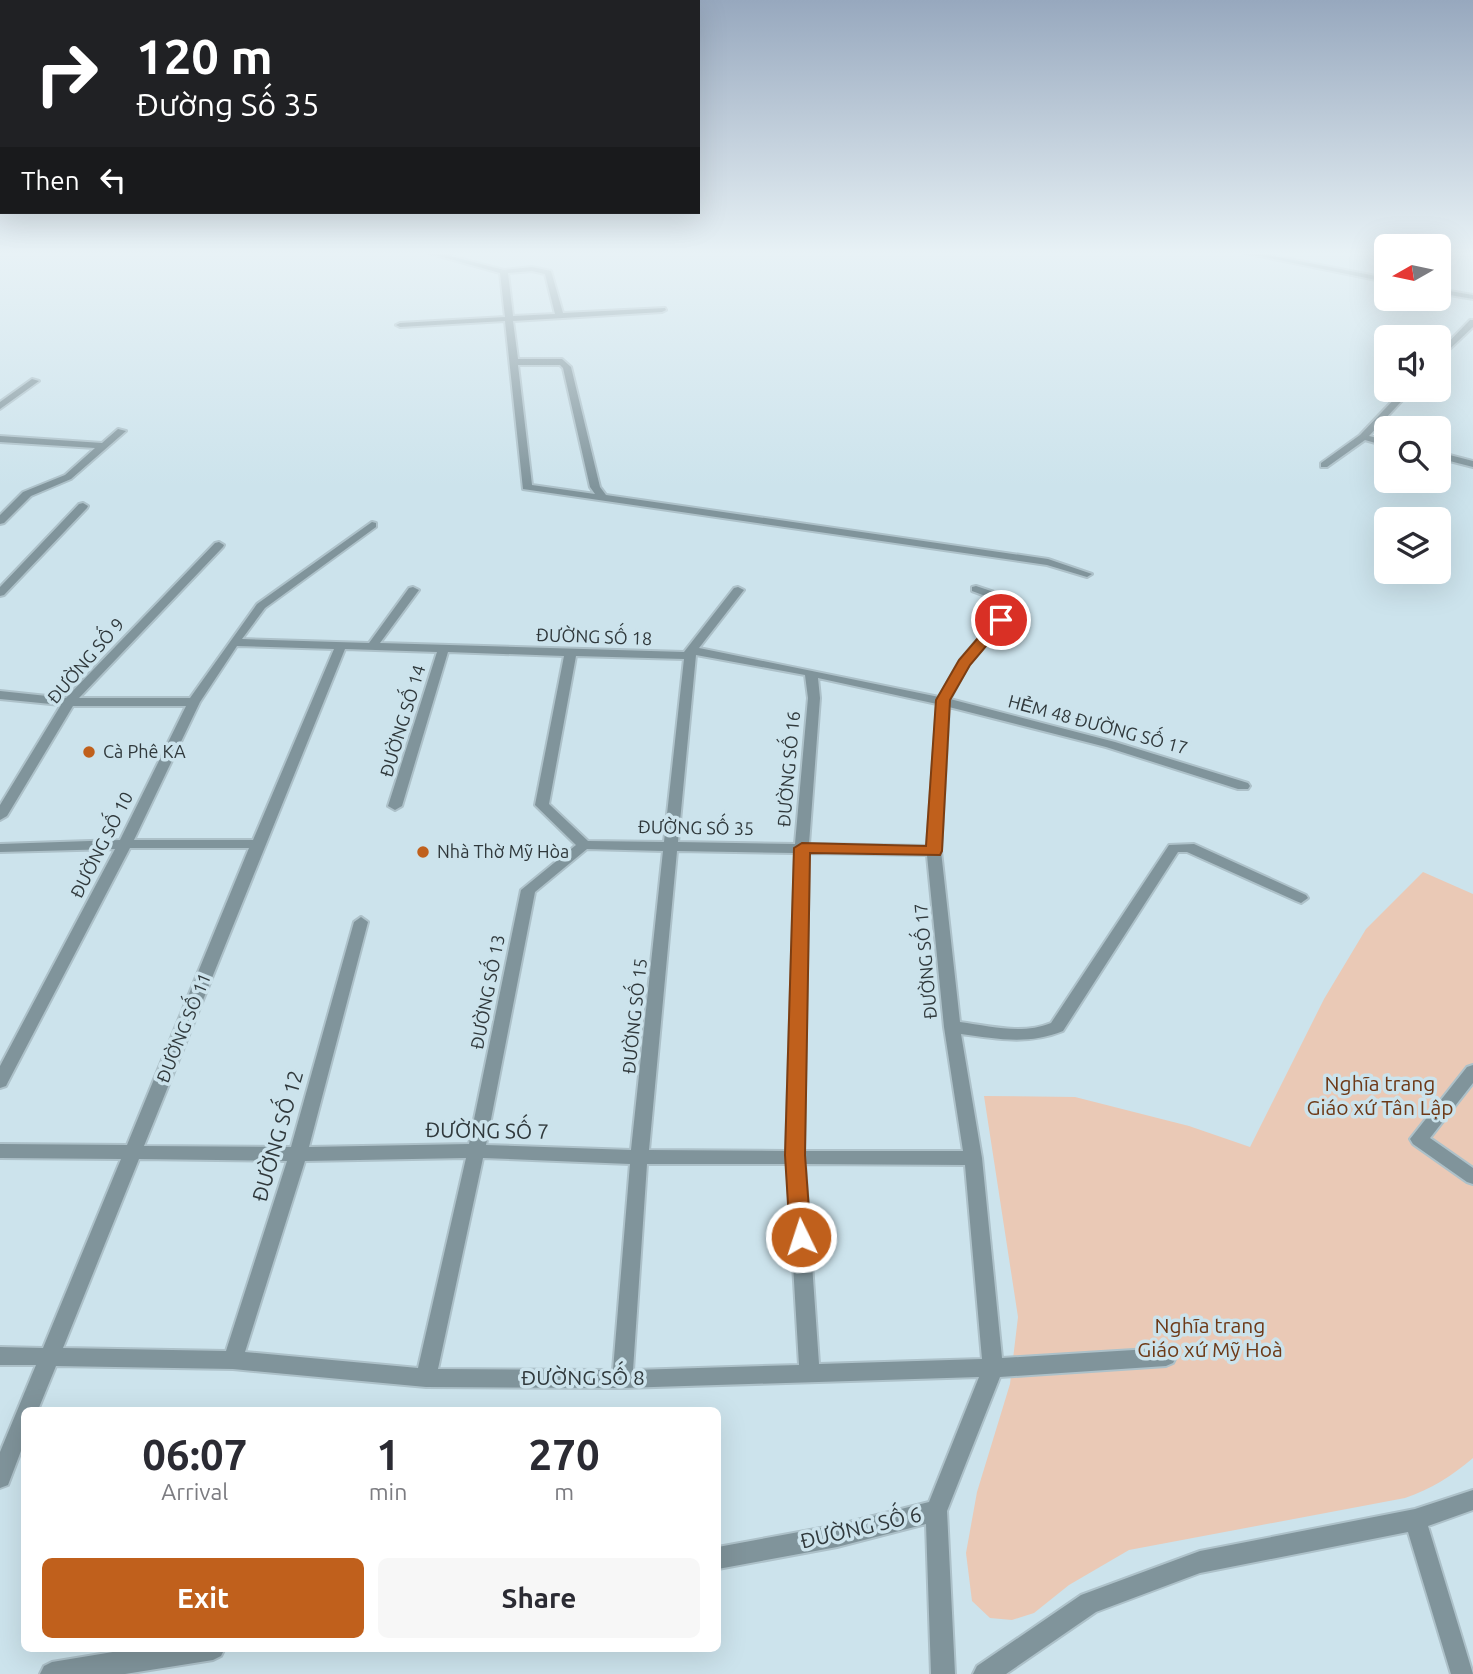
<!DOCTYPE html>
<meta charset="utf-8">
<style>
:root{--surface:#fff;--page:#f7f7f7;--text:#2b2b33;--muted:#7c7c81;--accent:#c0601c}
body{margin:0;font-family:Ubuntu,sans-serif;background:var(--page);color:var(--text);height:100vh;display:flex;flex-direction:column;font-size:26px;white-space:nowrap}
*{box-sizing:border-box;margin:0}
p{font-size:23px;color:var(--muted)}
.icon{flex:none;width:38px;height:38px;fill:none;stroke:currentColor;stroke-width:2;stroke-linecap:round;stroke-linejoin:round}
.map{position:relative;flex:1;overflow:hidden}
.drawer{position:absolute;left:21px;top:1407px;width:700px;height:245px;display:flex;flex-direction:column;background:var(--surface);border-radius:10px;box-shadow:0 7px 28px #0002}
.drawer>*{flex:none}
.top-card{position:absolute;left:0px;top:0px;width:700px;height:214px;box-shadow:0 7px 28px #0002;background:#202124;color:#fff;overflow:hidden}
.needle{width:46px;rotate:261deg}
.buttons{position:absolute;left:1374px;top:234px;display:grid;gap:14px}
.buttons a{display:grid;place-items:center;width:77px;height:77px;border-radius:10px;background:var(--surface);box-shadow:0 7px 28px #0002;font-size:35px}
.pin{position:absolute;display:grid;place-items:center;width:60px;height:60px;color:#fff;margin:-30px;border:4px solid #fff;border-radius:50%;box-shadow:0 2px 7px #0007}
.me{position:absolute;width:77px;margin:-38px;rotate:356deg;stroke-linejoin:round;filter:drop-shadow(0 0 5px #0008)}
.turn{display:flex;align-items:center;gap:24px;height:147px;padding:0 21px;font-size:32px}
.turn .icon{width:91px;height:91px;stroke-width:2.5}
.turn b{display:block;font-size:49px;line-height:60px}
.then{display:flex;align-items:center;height:66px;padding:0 21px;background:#0003;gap:14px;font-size:26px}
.eta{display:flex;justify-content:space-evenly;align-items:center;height:119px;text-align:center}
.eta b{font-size:42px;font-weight:700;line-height:49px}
.button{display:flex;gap:14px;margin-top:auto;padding:14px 21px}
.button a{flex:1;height:80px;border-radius:10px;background:var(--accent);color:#fff;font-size:28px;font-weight:700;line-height:80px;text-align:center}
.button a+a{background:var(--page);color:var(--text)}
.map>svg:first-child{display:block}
.green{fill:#eac9b6}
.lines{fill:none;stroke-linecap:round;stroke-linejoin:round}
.minor-casing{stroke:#adc1c9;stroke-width:4}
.minor{fill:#80949b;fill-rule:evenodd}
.route{fill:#c0601c;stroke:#7d3e12;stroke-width:2}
.poi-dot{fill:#c0601c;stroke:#cce3ec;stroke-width:2.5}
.labels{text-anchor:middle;stroke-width:7;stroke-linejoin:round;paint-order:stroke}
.street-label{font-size:18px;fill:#30393c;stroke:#cce3ec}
.poi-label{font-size:18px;fill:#30393c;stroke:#cce3ec;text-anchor:start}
.near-park-label{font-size:21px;fill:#6d3917;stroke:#cce3ec}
.near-street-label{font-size:21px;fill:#30393c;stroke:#cce3ec}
</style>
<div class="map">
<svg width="1473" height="1674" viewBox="0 0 1473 1674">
<rect width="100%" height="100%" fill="#cce3ec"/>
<path class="green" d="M1423 872 1473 894V1458C1452 1476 1431 1489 1405 1498L1129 1550 1069 1585 1034 1613 1012 1620 990 1618 972 1601 966 1553 977 1492 1010 1384 1018 1317 984 1096 1075 1097 1189 1126 1250 1147 1324 999 1366 929Z"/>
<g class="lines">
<defs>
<path id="minor" d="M428 253H439L504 270 532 267 551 271 563 313 665 308 666 310 662 312 513 321 518 359H562L571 367 600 487 606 495 1048 559 1092 574 1087 577 1047 565 523 489 505 321 400 327 396 325 400 323 505 317 500 273ZM532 271 545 274 555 314 513 316 508 273ZM518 365H560L563 368 590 487 595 494 532 485Z
M1245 253H1259L1386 278V282Z
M1438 289 1473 295V299L1438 293Z
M1470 320H1473V327L1438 360V353Z
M32 379 39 381 0 409V402Z
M1403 390H1412L1369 436 1386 440V446L1365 440 1327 467H1321V463L1360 435Z
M118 429 126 431 71 479 31 496 4 523 0 524V515L23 492 65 475 95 448 0 442V436L102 443Z
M1438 452 1473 461V467L1438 458Z
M83 503 88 506 87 508 4 595 0 596V587L79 504Z
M372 522 376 523V527L265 608 242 639 369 643 409 588 413 587 419 590 380 643 684 652 734 588 738 587 744 590 699 648 939 697 960 660 995 619 999 601 972 591V587L976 586 1009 597 1011 599 1007 620 969 664 950 699 1115 742 1248 783 1250 786 1248 789H1238L1106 747 949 707 941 851 960 1022C990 1026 1022 1035 1051 1023L1169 845 1194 844 1306 895 1308 898 1301 903 1296 901 1187 852H1178L1063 1031C1029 1045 997 1039 961 1034L982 1158 1002 1358 1166 1348 1173 1351 1176 1357 1173 1363 1166 1366 1000 1377 947 1511 955 1674H931L926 1524 837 1547 718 1569V1547L837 1525 929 1502 979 1377 622 1388 426 1387 233 1369 56 1366 38 1410H24V1443L8 1485 0 1488V1452L36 1365H0V1347L43 1348 121 1159 0 1158V1144L127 1145 249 848H130L8 1082 6 1086 0 1088V1066L115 849 0 852V844L120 840 186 706H73L7 816 0 820V805L61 705 0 699V691L66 698 215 543 219 542 224 545 223 547 79 698H190L257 604ZM237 646 334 649 253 840H134L200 702ZM345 649 437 652 388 806 395 810 402 806 448 652 564 656 535 805 576 845 521 890 469 1144 309 1147 368 922 361 917 354 922 291 1147 144 1146ZM696 655 805 675 808 698 795 844 678 842ZM576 656 684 659 664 842 588 841 549 804ZM818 678 937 704 927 846 809 844 820 698ZM587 849 663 851 631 1150 486 1145 535 892ZM677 851 795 853 786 1151 649 1150ZM809 853 927 855 944 1027 963 1151H804ZM466 1158 418 1368 245 1352 305 1161ZM483 1158 630 1164 613 1370 438 1369ZM139 1159 287 1161 226 1351 63 1348ZM647 1164H787L799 1365 633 1370ZM805 1164 965 1165 982 1359 819 1364Z
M1473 1065V1083L1430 1138 1473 1168V1184L1467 1182 1413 1144 1410 1139 1467 1067Z
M1473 1490V1510L1428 1526 1473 1674H1451L1408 1532 1200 1573 1096 1612 1006 1674H973L977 1666 1081 1595 1200 1551 1415 1509Z
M137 1648H225L221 1656 213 1660 125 1674H40L44 1666 52 1662Z"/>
</defs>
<use href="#minor" class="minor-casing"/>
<use href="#minor" class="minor"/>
</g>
<linearGradient id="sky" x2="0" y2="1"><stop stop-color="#97a8be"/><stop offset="0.52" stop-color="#e8f2f6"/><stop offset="1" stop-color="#e8f2f6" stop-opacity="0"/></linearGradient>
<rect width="1473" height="487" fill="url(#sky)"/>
<path class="route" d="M1001 616 1008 620 970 665 950 700 942 851 940 855 810 853 805 1155 811 1237 808 1243 801 1246 793 1243 790 1237 785 1155 794 848 802 843 926 846 936 700 959 660 996 617Z"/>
<g class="poi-dot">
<circle cx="89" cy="752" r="7"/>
<circle cx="423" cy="852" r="7"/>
</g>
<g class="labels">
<g class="street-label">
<text transform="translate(594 637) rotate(2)" y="6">ĐƯỜNG SỐ 18</text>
<text transform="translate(86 661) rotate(-49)" y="6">ĐƯỜNG SỐ 9</text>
<text transform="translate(403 721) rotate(-73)" y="6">ĐƯỜNG SỐ 14</text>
<text transform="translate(1098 725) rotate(15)" y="6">HẺM 48 ĐƯỜNG SỐ 17</text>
<text transform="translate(789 769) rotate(-85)" y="6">ĐƯỜNG SỐ 16</text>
<text transform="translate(696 828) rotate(1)" y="6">ĐƯỜNG SỐ 35</text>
<text transform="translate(102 845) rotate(-63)" y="6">ĐƯỜNG SỐ 10</text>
<text transform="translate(926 961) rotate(-95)" y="6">ĐƯỜNG SỐ 17</text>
<text transform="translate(488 992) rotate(-79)" y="6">ĐƯỜNG SỐ 13</text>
<text transform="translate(635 1016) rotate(-84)" y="6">ĐƯỜNG SỐ 15</text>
<text transform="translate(184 1028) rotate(-68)" y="6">ĐƯỜNG SỐ 11</text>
</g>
<g class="poi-label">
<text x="103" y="758">Cà Phê KA</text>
<text x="437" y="858">Nhà Thờ Mỹ Hòa</text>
</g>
<g class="near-park-label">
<text x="1380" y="1091">Nghĩa trang<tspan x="1380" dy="24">Giáo xứ Tân Lập</tspan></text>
<text x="1210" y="1333">Nghĩa trang<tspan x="1210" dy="24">Giáo xứ Mỹ Hoà</tspan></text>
</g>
<g class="near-street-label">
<text transform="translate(487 1131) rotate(1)" y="7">ĐƯỜNG SỐ 7</text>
<text transform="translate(278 1136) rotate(-74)" y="7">ĐƯỜNG SỐ 12</text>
<text x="583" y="1385">ĐƯỜNG SỐ 8</text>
<text transform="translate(861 1528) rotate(-13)" y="7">ĐƯỜNG SỐ 6</text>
</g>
</g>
</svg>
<div class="buttons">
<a><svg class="needle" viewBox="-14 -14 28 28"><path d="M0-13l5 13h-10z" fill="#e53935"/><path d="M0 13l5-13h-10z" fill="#7c7c81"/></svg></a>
<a><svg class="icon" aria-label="sound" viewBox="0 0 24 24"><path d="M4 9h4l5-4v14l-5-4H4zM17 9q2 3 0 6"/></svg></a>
<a><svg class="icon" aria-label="search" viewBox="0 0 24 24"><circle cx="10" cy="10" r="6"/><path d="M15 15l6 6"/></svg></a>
<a><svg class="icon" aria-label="layers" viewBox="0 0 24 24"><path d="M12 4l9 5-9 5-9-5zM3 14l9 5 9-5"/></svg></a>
</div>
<div class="pin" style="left:1001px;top:620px;background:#d93025"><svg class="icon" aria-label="arrive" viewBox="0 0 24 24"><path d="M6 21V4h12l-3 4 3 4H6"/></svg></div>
<svg class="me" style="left:801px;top:1237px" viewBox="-20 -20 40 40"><circle r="17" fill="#c0601c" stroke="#fff" stroke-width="3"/><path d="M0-11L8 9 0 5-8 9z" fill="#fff"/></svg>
<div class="top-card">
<div class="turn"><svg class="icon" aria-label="right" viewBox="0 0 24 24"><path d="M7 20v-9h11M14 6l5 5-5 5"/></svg><div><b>120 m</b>Đường Số 35</div></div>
<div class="then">Then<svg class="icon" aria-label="left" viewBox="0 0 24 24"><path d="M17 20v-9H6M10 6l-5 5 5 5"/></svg></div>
</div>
<section class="drawer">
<div class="eta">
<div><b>06:07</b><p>Arrival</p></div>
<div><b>1</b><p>min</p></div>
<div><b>270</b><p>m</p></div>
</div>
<div class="button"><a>Exit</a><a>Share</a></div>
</section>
</div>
